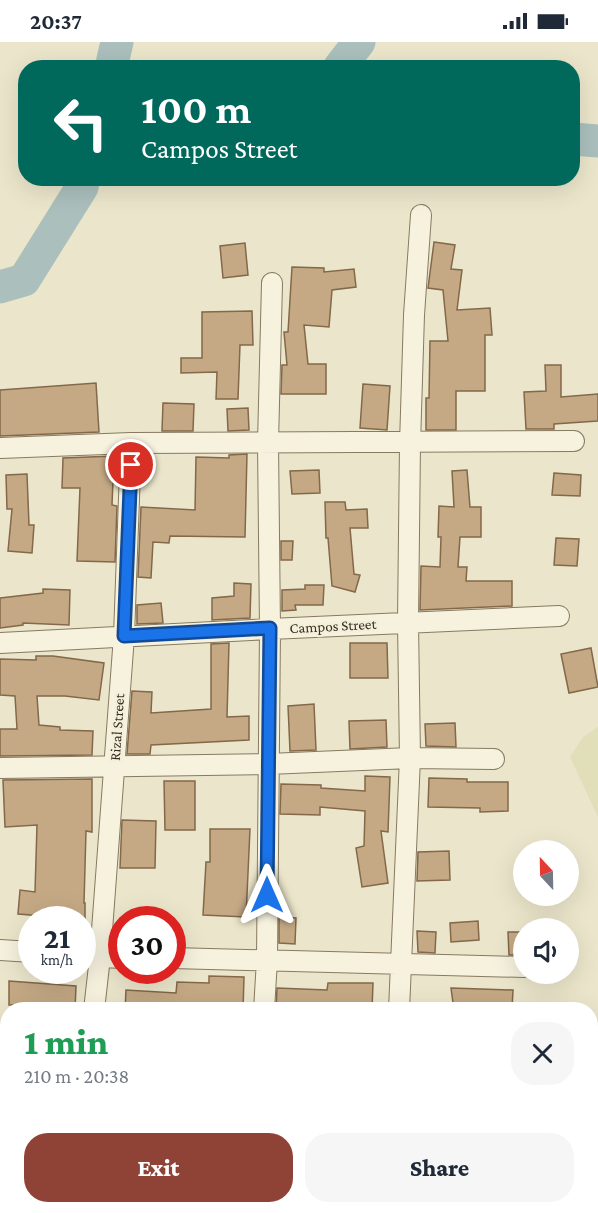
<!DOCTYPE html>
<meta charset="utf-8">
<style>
:root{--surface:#fff;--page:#f6f6f7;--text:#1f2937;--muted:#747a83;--accent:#8f4337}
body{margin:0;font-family:"Crimson Pro",serif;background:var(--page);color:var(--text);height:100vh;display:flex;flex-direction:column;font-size:22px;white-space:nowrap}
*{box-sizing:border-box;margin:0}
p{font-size:20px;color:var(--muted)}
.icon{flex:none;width:33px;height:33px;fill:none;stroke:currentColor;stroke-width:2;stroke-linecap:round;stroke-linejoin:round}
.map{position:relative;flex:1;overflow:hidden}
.side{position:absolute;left:0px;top:960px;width:598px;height:212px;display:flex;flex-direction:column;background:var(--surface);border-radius:24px 24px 0 0;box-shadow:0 6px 24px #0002}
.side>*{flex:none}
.banner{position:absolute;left:18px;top:18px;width:562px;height:126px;border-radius:24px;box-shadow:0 6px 24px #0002;background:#00695c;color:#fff;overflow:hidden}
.needle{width:39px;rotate:338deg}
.buttons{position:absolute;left:513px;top:798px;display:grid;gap:12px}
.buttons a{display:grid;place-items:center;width:66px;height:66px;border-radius:50%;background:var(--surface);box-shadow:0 6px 24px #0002;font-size:30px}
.speed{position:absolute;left:18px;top:864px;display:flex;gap:12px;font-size:30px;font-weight:700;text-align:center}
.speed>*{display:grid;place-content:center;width:78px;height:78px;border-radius:50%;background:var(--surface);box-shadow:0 6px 24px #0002;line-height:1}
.speed small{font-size:15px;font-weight:400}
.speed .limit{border:9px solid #d22;background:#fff;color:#111}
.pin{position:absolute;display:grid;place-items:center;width:51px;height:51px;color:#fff;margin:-26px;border:3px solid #fff;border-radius:50%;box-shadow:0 2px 6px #0007}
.me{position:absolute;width:66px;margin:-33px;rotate:0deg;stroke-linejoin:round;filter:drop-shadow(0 0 4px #0008)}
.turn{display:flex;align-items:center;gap:21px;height:126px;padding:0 24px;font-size:27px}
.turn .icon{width:78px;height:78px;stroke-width:2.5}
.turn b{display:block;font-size:42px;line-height:51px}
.round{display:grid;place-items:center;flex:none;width:63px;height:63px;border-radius:24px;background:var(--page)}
.head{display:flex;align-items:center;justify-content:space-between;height:102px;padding:0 24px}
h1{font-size:36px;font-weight:800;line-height:45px;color:#1e9e55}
.cta{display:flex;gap:12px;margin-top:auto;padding:12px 24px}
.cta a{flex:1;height:69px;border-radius:24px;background:var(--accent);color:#fff;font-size:24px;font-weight:800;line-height:69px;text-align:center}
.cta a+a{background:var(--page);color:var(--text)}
.status{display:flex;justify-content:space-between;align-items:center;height:42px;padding:0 30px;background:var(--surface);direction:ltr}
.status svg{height:16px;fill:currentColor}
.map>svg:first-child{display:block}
.farmland{fill:#e0dfb9}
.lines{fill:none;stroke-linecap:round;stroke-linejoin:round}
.river{stroke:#abc0bd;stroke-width:33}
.building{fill:#c5a985;stroke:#836849;stroke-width:1.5}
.minor-casing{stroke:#867a61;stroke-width:22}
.minor{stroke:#f6f2de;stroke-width:20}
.route-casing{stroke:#114b97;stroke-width:15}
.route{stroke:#1a73e8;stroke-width:10}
.labels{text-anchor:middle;stroke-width:4.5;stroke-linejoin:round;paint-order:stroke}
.street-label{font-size:15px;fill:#383023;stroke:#f3efda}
</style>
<div class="status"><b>20:37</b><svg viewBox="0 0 49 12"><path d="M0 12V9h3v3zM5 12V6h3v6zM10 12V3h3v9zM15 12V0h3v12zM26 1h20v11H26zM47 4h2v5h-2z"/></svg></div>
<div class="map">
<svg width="598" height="1171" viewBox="0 0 598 1171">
<rect width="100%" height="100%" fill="#ebe6cb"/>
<path class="farmland" d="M598 685V775L570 715 583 695Z
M598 1138V1171H592L588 1167 589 1164H591V1158Z"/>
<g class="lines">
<path class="river" d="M111 26 117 0
M339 26 359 0
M573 97 598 99
M0 245 24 238 82 145 84 136"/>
</g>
<path class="building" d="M434 200 455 203 451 227 462 228 457 268 490 266 492 293H485V349H456V388H426V356H429L430 299H448L443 248 428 246Z
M245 201 248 233 223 236 220 204Z
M292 225 324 226V230L354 227 356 245 332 248 329 285 304 283 308 322H326V352H281L282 323H287L284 290H288Z
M252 269 253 303H240L238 357H216L217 330 181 331V316H202V270Z
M545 323H561V355L598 352V379L554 382V387H526L524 350 546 349Z
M96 341 99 390 0 394V348Z
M363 342 390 344 387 388 360 386Z
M163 361 194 362 193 389H162Z
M248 366 249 388 228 389 227 367Z
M247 412 245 495 170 494 169 501 153 500 151 536 138 535 141 465 195 468 196 415 229 416V413Z
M114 414 112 463 117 464 115 520 77 519 80 446H62L63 416Z
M319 428 320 451 292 452 290 429Z
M467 428 470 465H481V495H460L458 525H467L466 539H512V564L420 568 421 524 440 525 441 495H438L439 464 454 465 452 429Z
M554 431 581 433 580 454 552 453Z
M27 432 29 483H34L32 511 8 509 12 467H7L6 433Z
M325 460H345L346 468 367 467 368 486H350L354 532 360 533 355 550 332 544 328 496H326Z
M556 496 579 497 577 524 554 523Z
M281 499H293L292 518H281Z
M234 541 251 542 250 576 212 578V556L234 554Z
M305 543H324L323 563H295L296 568 282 569V548L305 547Z
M43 547 70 548 69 583 23 581V583L0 586V556L43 551Z
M161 561 163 581 137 582V563Z
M229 601 227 675 249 674V698L151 703 150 712H127L132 649 152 650 151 671 211 667V602Z
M350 601H387L388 636H350Z
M591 606 598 645 569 651 561 612Z
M36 614H53L104 621 99 658 65 654H37L39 683 60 685V688L93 689 92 713 0 714V687H17L15 654 0 653V617L36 618Z
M314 662 316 708 290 709 288 664Z
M386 678 387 705 350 707 349 679Z
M455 681 456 705 426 704 425 682Z
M365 734 390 735 388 790 381 789 388 841 362 845 356 806 364 804 365 769 320 765V773L280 772 281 742 321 743V746L365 749Z
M429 736 467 737V740H508V769L480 770V766L428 765Z
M92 737V790L86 789 84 861H85V878H56V875L18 872 20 848 35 850 37 783 5 785 3 738Z
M164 739H195V788H165Z
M122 778 156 779 155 826H120Z
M210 787H250L246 875 203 873 206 820H210Z
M449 809 450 838 417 839 418 810Z
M279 875 296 876 295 902 279 901Z
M478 879 479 898 451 900 450 881Z
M417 889 436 890 435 911 418 910Z
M508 890H524V913H509Z
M209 934 244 935 243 968 164 965V968H125L126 948 176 951 177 940 209 941Z
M9 939 76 944 75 968H37L38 963H9Z
M328 941H373L372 968H276L277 946 327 948Z
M451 946 513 948 512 968H454Z"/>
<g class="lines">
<defs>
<path id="minor" d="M0 406 131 401 574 399
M0 601 270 587 559 574
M0 726 268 722 410 716 494 717
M0 908 32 910
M82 914 122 916
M172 916 524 925
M94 968 100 915 124 594 131 401
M264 968 267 918 270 587 268 401 272 241
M399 968 410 716 408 580 410 402 414 273 421 173
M0 1052H8
M0 1171H8
M75 1171 76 1164
M244 1171 245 1164
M380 1171 381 1164"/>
</defs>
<use href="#minor" class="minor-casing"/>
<use href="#minor" class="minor"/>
</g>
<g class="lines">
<defs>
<path id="route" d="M131 423 124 594 270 586 267 853"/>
</defs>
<use href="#route" class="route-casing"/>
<use href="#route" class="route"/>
</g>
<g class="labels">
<g class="street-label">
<text transform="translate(333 584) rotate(-3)" y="5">Campos Street</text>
<text transform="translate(117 685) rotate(-86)" y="5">Rizal Street</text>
</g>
</g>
</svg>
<div class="buttons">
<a><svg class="needle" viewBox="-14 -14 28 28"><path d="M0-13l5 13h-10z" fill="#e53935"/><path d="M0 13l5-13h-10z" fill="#747a83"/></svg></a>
<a><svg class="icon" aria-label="sound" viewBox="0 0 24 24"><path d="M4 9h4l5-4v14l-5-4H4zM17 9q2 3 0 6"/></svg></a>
</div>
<div class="speed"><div>21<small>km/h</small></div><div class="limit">30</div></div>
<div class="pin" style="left:131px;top:423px;background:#d93025"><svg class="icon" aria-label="arrive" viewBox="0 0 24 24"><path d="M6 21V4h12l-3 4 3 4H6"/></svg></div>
<svg class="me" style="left:267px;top:853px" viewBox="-20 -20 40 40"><path d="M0-17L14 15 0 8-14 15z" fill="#1a73e8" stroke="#fff" stroke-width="4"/></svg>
<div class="banner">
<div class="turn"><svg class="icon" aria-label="left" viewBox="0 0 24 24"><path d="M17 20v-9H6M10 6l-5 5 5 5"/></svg><div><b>100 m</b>Campos Street</div></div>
</div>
<section class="side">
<div class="head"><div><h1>1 min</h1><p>210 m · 20:38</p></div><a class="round"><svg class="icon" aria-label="close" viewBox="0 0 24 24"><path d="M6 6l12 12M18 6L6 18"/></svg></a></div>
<div class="cta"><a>Exit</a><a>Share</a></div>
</section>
</div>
